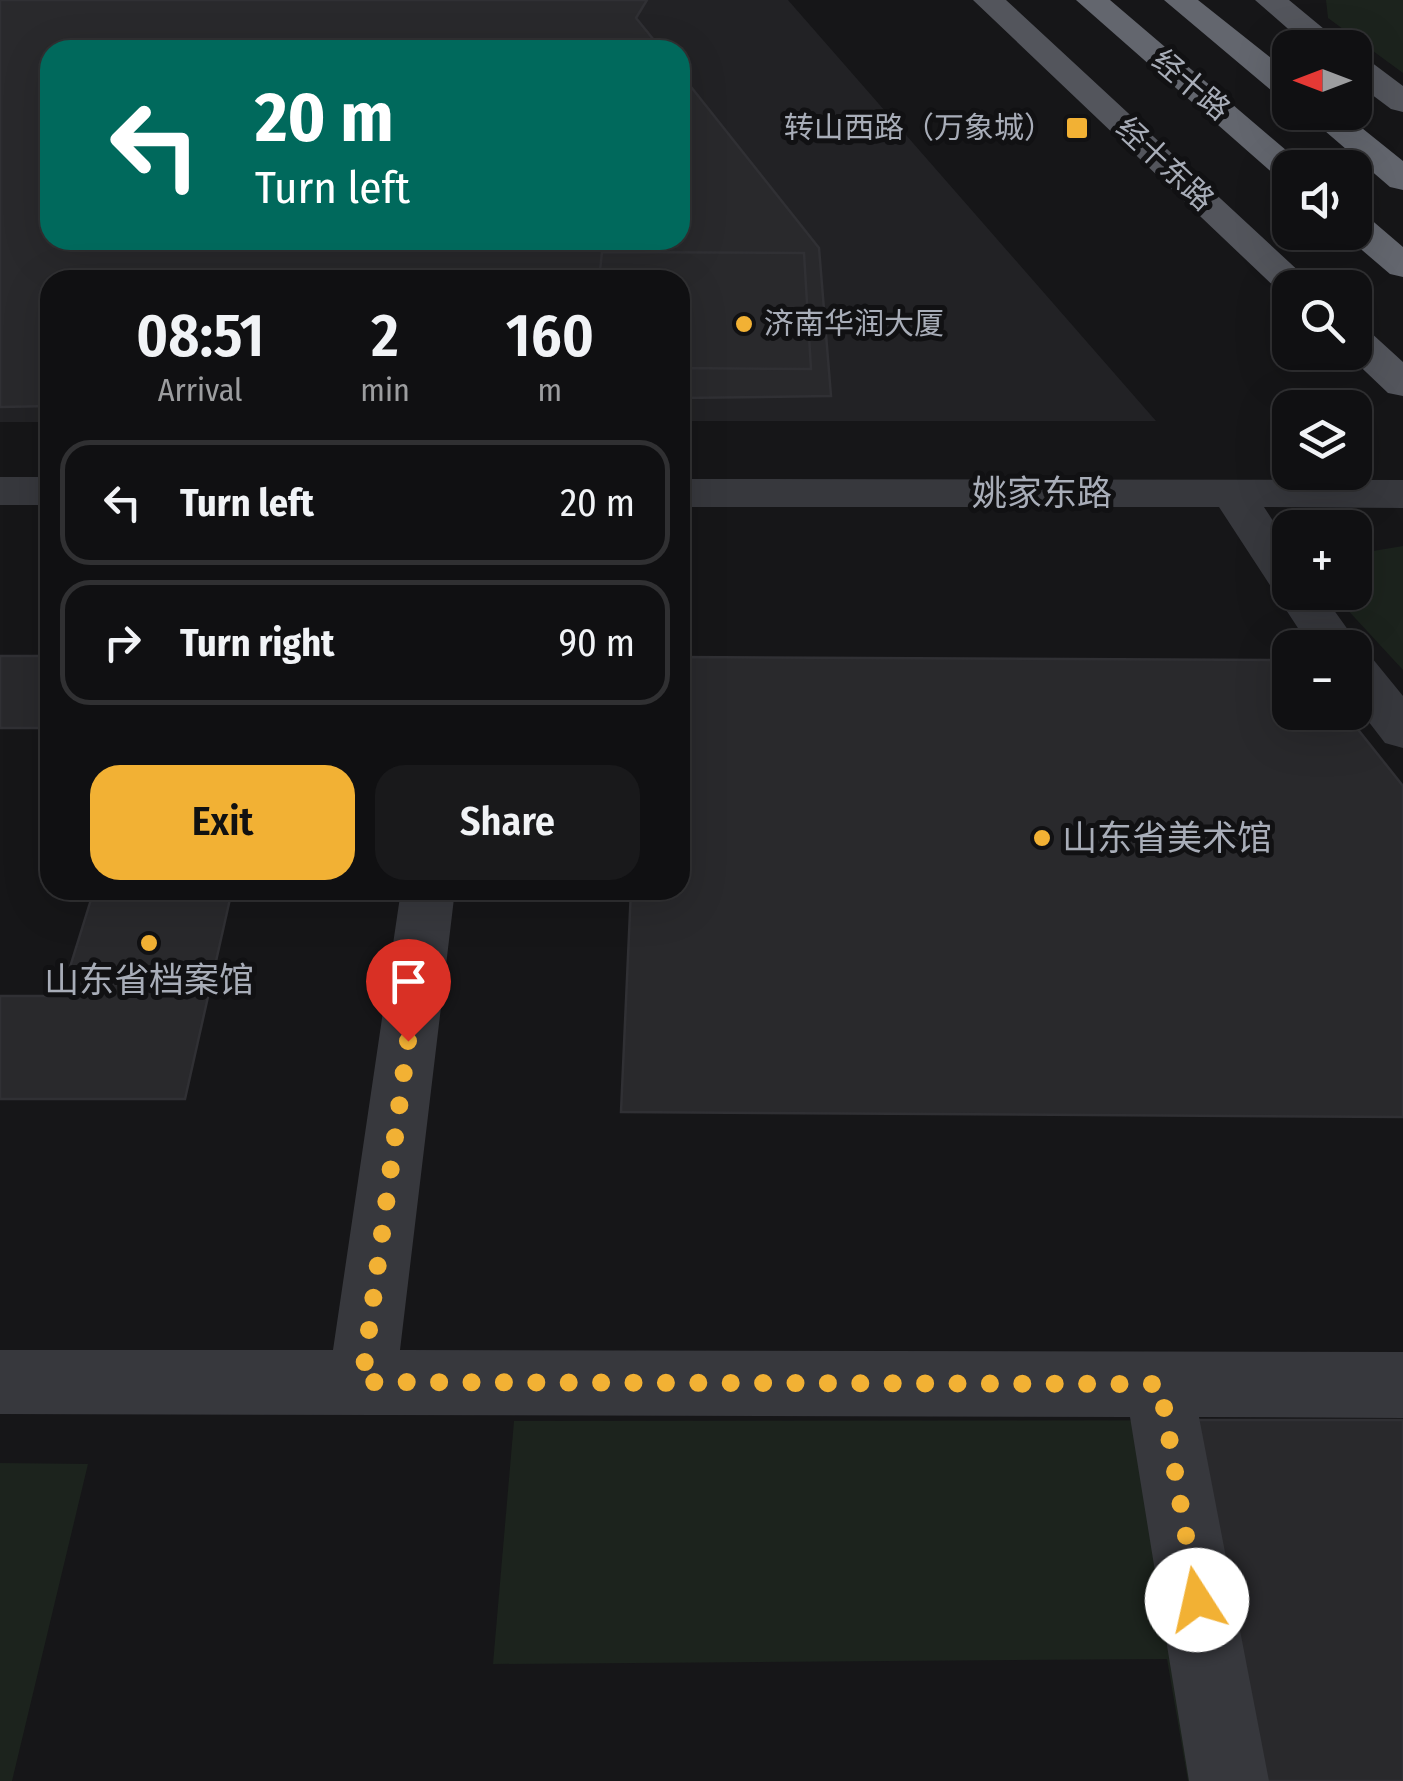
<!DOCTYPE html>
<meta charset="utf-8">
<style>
:root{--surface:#101012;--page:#19191b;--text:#f1f3f6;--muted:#9c9d9f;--line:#303032;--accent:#f2b134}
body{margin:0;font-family:"Fira Sans Condensed","Noto Sans SC",sans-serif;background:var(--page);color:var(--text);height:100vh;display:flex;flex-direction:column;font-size:38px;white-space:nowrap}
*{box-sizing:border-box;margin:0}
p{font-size:32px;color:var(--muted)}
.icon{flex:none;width:55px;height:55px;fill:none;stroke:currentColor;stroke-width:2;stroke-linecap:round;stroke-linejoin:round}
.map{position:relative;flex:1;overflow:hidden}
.details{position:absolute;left:40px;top:270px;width:650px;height:630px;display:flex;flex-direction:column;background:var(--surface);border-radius:30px;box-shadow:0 10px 40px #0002,0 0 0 2px var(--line)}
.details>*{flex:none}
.top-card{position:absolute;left:40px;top:40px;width:650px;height:210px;border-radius:30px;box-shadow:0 10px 40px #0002,0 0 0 2px var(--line);background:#00695c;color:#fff;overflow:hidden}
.needle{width:65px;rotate:270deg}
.tools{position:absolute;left:1272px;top:30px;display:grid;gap:20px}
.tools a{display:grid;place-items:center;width:100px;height:100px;border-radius:20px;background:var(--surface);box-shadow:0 10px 40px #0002,0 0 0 2px var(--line);font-size:50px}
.pin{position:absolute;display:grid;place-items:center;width:85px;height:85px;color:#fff;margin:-102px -42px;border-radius:50% 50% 50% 0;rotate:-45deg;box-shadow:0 0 10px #0007}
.pin .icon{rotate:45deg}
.me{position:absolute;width:110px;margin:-55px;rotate:350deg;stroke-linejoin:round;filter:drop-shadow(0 0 8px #0008)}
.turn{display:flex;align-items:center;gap:35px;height:210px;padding:0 50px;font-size:45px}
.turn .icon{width:130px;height:130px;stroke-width:2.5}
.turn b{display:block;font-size:70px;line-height:85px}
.eta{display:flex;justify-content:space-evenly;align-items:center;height:170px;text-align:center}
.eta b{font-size:60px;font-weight:600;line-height:70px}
.primary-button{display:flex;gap:20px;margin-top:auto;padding:20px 50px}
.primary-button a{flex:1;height:115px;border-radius:30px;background:var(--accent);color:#111;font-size:40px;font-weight:600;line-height:115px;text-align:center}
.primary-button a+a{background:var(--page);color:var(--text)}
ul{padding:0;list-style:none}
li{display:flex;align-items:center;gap:30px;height:125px;margin:0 20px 15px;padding:0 30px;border:5px solid var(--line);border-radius:30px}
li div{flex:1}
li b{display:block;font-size:38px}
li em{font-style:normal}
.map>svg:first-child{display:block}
.built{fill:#222225;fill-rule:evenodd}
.green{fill:#1c231d}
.building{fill:#29292c;stroke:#303034;stroke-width:2.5}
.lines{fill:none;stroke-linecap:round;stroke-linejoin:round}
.minor{fill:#37383d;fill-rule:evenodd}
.major{fill:#53555c;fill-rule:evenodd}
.highway{fill:#63666e;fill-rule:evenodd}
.route{stroke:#f2b134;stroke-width:18;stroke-dasharray:0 32.4}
.poi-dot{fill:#f2b134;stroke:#111113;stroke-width:4}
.labels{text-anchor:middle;stroke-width:10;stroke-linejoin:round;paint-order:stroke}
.far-street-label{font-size:30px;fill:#a8adb8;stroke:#111113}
.far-poi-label{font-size:30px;fill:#a8adb8;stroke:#111113;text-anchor:end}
.street-label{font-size:35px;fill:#a8adb8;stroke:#111113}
.poi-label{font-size:35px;fill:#a8adb8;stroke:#111113;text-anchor:start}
</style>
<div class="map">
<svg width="1403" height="1781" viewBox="0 0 1403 1781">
<rect width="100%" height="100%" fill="#161618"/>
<path class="built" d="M0 0H788L1156 421H680V280H50V422H0ZM50 50H680V240H50Z"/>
<path class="green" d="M1326 0H1403V73L1328 18Z
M1403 546V670L1332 593 1355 592V554Z
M1403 1420V1781H1188L1167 1659 493 1664 514 1421Z
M0 1463 88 1464 12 1781H0Z"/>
<path class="building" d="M0 0H647L636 18 662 50H50V240H680V73L819 248 831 396 680 398V280H50V406L0 407Z
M602 252 804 253 811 369 680 368V280H599Z
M0 656H50V728H0Z
M680 657 1290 660V712H1344L1403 786V1117L621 1112 631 890H680Z
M94 890H232L185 1099H0V996H61Z
M1188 1420H1403V1781H1250Z"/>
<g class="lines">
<path class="minor" d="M0 477H50V505H0Z
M680 479 1403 480V508L1264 507 1290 547V592H1321L1361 648 1358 654 1372 658 1403 696V748L1385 743 1355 704V648H1311L1219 507H680Z
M401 890H455L400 1350 1403 1352V1418L1199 1417 1269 1781H1189L1130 1417 0 1414V1350H333Z"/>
<path class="major" d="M973 0H1006L1317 288H1290V298L1284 296Z
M1255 0H1289L1347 48H1310Z
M1355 56 1367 59 1403 86V112L1391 109 1355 82Z
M1355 328 1369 331 1403 362V396L1388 393 1345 352H1355Z"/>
<path class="highway" d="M1076 0H1110L1307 168H1290V180L1277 177Z
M1164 0H1198L1290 73V99L1278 96Z
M1303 112H1342L1403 161V190L1390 187Z
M1355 214 1368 217 1403 247V277L1390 274 1342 233 1355 232Z"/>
</g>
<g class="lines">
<path class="route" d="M408 1041 362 1382 1160 1384 1197 1600"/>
</g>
<g class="poi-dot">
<rect x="1065" y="116" width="24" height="24" rx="5"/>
<circle cx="744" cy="324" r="10"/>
<circle cx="1042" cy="838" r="10"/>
<circle cx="149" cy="943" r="10"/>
</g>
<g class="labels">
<g class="far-street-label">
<text transform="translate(1191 85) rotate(40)" y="10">经十路</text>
<text transform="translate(1165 164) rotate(43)" y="10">经十东路</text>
</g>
<g class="far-poi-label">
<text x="1054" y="138">转山西路（万象城）</text>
<text x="764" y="334" text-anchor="start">济南华润大厦</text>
</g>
<g class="street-label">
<text x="1042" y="505">姚家东路</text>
</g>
<g class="poi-label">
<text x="1062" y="850">山东省美术馆</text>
<text x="149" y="992" text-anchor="middle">山东省档案馆</text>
</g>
</g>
</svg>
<div class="tools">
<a><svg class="needle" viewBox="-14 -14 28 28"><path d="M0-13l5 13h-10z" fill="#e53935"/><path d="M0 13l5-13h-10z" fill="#9c9d9f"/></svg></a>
<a><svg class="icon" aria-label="sound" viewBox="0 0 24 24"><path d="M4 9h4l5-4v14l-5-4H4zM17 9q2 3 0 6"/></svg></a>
<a><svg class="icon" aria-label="search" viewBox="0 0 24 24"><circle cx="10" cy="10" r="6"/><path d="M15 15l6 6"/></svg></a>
<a><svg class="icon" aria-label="layers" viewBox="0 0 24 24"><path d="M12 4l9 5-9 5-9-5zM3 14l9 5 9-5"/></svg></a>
<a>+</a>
<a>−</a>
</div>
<div class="pin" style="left:408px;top:1041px;background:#d93025"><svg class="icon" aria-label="arrive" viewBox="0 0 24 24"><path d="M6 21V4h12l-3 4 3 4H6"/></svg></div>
<svg class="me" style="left:1197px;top:1600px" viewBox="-20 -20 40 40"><circle r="19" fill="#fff"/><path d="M0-13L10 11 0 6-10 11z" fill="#f2b134"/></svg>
<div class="top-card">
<div class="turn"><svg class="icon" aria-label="left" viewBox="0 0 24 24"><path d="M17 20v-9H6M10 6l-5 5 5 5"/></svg><div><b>20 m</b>Turn left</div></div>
</div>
<section class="details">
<div class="eta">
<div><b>08:51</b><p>Arrival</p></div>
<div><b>2</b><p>min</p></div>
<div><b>160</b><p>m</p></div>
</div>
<ul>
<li><svg class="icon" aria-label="left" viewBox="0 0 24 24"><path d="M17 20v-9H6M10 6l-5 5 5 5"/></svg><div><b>Turn left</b></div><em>20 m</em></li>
<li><svg class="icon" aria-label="right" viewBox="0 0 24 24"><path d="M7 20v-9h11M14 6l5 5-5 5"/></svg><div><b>Turn right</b></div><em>90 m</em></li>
</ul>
<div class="primary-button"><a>Exit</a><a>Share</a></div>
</section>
</div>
